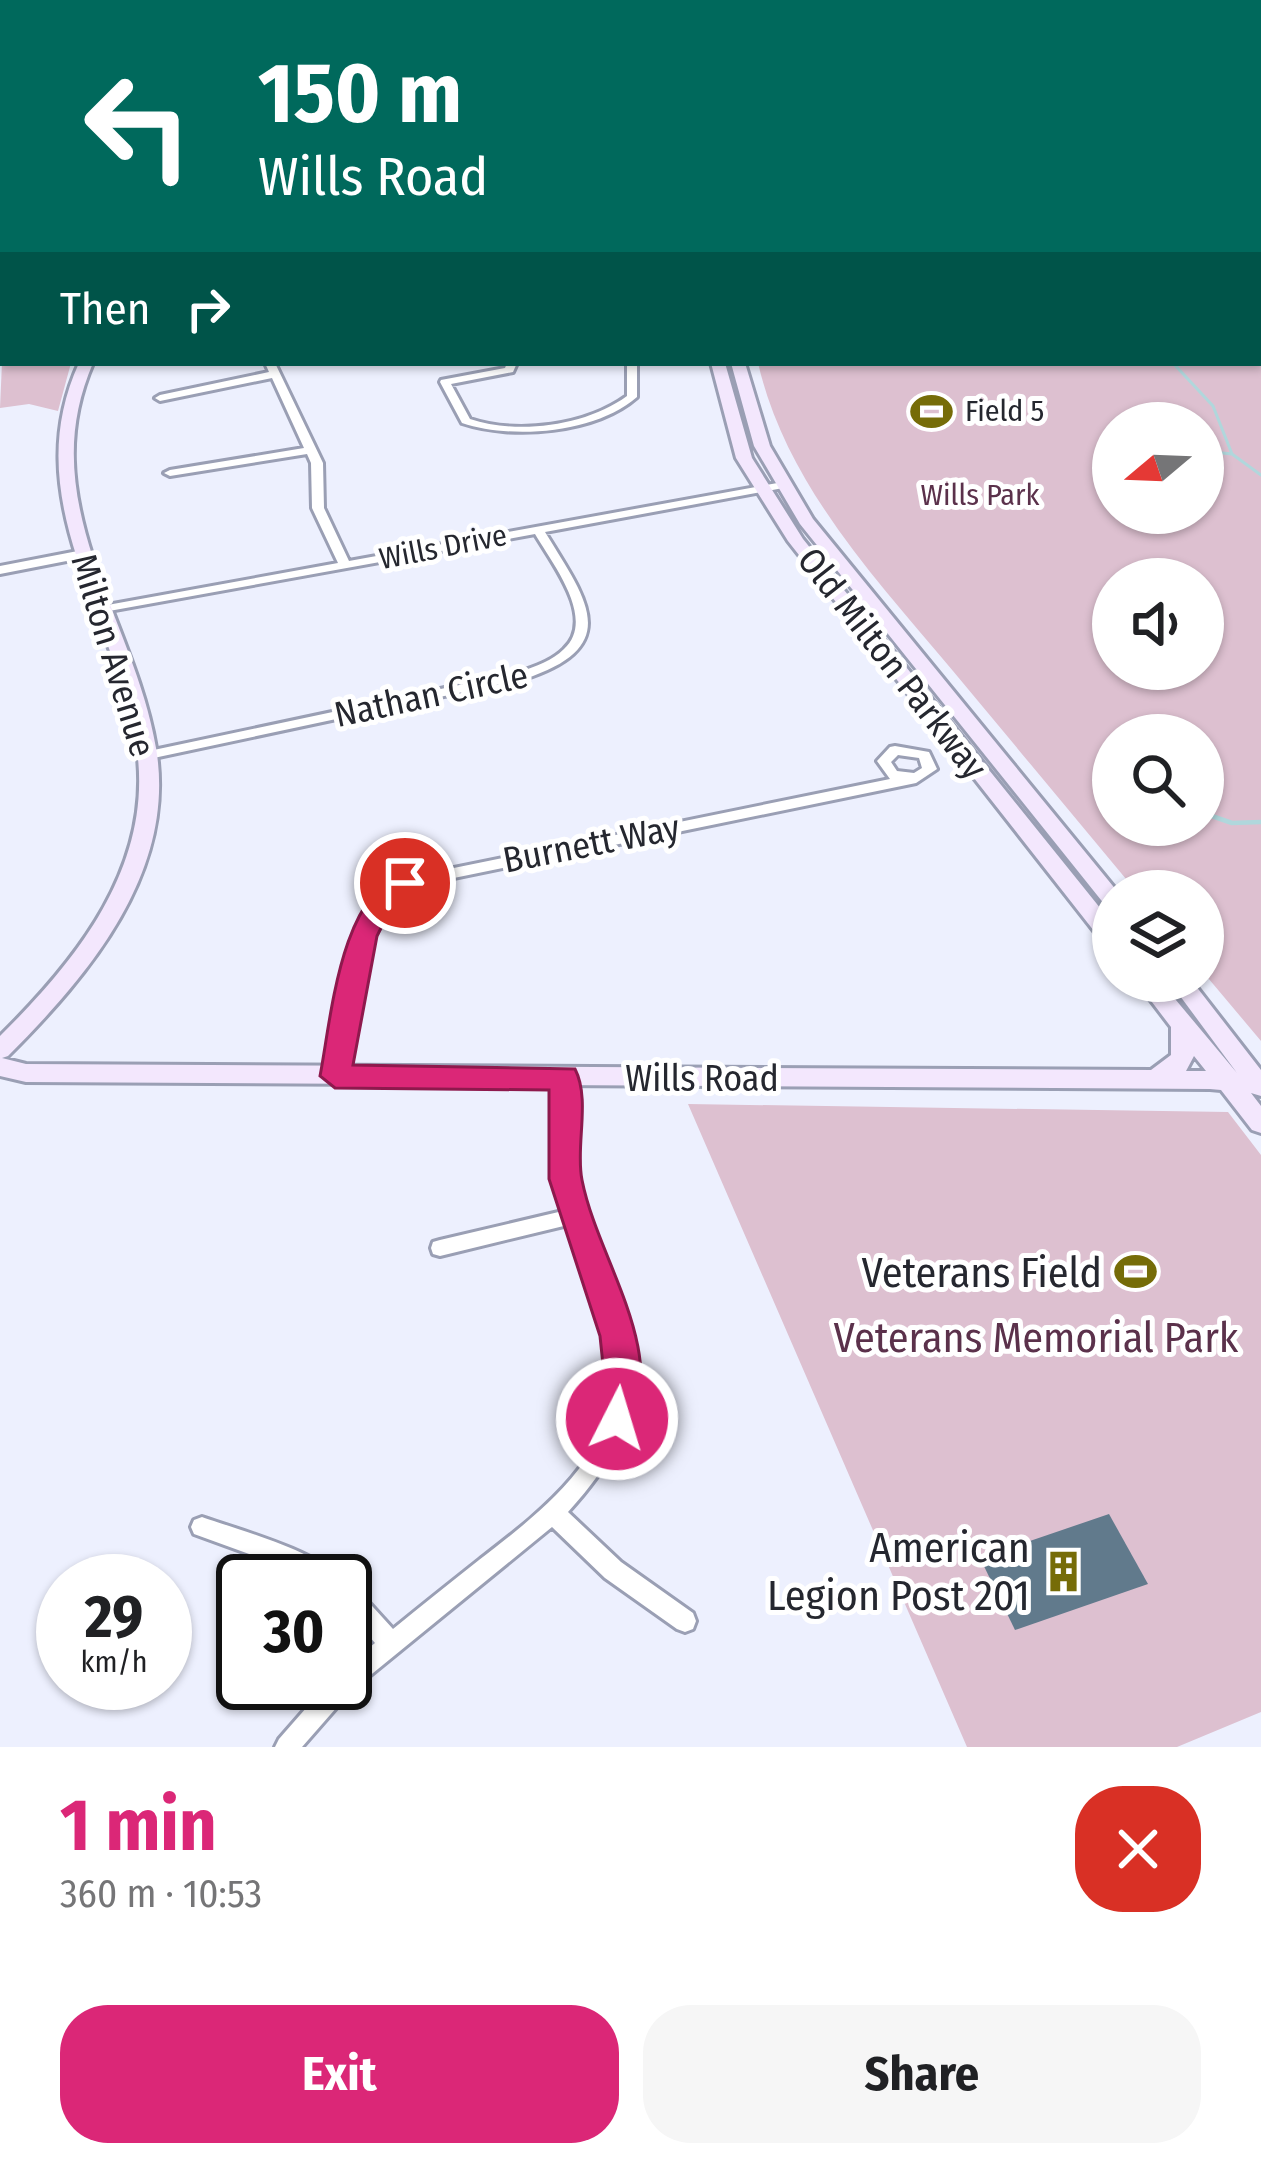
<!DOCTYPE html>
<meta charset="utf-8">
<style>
:root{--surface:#fff;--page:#f6f6f6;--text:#202124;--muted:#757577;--accent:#db2777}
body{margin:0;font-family:"Fira Sans Condensed",sans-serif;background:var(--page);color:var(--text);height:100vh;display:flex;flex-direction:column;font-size:45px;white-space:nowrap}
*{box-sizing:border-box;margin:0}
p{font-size:39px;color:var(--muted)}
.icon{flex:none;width:66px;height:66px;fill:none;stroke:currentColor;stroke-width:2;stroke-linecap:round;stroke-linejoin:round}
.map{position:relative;height:1747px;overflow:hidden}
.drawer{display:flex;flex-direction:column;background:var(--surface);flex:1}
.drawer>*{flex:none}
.top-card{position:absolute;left:0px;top:0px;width:1263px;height:366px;box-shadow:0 3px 9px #0004;background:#00695c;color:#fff;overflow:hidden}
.needle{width:78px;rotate:251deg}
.tools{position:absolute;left:1092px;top:402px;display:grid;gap:24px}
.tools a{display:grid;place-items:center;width:132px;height:132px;border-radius:50%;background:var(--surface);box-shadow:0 3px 9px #0004;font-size:60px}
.speed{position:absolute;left:36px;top:1554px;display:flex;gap:24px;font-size:60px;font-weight:700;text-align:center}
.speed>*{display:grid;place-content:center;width:156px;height:156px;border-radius:50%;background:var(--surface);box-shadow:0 3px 9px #0004;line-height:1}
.speed small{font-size:30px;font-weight:400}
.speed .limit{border:6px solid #111;border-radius:18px;background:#fff;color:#111}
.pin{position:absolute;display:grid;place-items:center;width:102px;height:102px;color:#fff;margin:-51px;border:6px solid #fff;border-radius:50%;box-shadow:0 3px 12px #0007}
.me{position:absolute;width:132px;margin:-66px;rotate:5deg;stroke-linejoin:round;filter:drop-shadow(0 0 9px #0008)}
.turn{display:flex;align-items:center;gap:42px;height:252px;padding:0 60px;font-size:54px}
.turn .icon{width:156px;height:156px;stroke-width:2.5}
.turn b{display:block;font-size:84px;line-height:102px}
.then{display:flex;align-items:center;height:114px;padding:0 60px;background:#0003;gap:24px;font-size:45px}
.round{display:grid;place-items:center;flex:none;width:126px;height:126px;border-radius:48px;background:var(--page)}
.head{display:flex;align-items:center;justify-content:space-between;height:204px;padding:0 60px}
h1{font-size:72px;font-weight:700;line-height:90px;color:var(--accent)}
.cta{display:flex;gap:24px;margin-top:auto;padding:24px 60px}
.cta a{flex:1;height:138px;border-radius:48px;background:var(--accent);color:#fff;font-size:48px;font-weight:700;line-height:138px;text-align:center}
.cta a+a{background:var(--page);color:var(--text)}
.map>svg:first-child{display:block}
.green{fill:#ddc0d0;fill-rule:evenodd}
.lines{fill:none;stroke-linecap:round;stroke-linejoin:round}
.stream-far1{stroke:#b0d7dc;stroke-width:3}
.stream{stroke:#b0d7dc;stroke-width:4.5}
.building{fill:#617a8c}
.street-casing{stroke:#9a9fb4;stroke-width:6}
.secondary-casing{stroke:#9a9fb4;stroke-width:6}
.primary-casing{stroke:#d3d4d5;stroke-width:6}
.highway-casing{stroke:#d3d4d5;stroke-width:6}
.street{fill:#fff;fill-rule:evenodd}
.secondary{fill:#f3e7fd;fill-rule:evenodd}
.primary{fill:#e8d0fb;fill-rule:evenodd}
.highway{fill:#d8b0f8;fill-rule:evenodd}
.route{fill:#db2777;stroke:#8e194d;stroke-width:3}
.labels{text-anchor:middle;stroke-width:10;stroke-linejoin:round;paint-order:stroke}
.far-poi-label{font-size:30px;fill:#25272f;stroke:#fff;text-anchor:start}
.far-park-label{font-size:30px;fill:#5b314b;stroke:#fff}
.far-street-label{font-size:30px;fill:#25272f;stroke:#fff}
.street-label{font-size:36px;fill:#25272f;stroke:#fff}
.near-poi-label{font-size:42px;fill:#25272f;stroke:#fff;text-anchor:end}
.near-park-label{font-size:42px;fill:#5b314b;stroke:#fff}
</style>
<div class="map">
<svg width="1261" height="1747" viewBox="0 0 1261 1747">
<rect width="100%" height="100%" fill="#edf0fe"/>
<path class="green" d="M1261 245V1041L1203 972V891H1136C1075 818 1014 744 953 671 875 578 786 484 758 363H1260ZM1113 423H1203V513H1113ZM1113 579H1203V669H1113ZM1113 735H1203V825H1113Z
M3 340V363H71L58 411 29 404 0 408Z
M688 1104 1228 1112 1261 1155V1712L1177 1747H967Z"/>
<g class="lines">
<path class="stream-far1" d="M1173 363 1213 406 1232 454 1261 475
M1203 451 1232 454"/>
<path class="stream" d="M1106 812H1113
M1203 813 1232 823 1261 822"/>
</g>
<path class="building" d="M1109 1514 1148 1584 1015 1630 980 1558Z"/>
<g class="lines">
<defs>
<path id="street" d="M199 0H226L211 3H184Z
M994 0H1000L999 3H993Z
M0 16H3V20H0Z
M3 75V79L0 80V76Z
M0 140H3V144H0Z
M265 363H275L323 463 324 508 349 561 783 482 789 485 783 488 545 532C586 599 625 646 524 679L149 759 144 758 142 755 144 752 149 751 520 672C536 666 552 661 564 649 597 619 552 563 535 534L98 613 96 610 102 606 338 563 312 508 311 463 307 454 170 476 164 473 170 470 304 448 272 378 160 401 155 398 160 395 269 372Z
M507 363H517L513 372 451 384 470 419C518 435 586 426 627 396V363H637V397C596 433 513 440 462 423L440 382 441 380 505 368Z
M83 550 87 551V557L0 574V566Z
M895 746 929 752 937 769 916 783 410 887C355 944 355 1002 343 1076L341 1081 335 1083 329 1081 327 1076C339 999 342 938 400 879L890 779 877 761 890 747ZM898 755 919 758 922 768 914 773 897 771 891 762Z
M564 1071 570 1073 572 1078C570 1122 573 1163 584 1206 620 1338 678 1392 568 1512L621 1562 693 1613 696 1621 693 1629 685 1632 677 1629 605 1578 552 1527 351 1691 302 1747H275L279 1739 328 1683H345V1667L375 1643 345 1609V1582L353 1585 393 1629C421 1606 450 1583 479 1560 537 1515 616 1457 613 1374 612 1323 586 1272 572 1224L440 1256 433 1254 431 1248 433 1242 440 1240 567 1210C556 1165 553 1124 556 1078L558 1073Z
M202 1517C233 1528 327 1554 341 1581H309L285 1567 194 1534 191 1527 194 1520Z"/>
<path id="secondary" d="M81 0H91L92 3H82Z
M3 105V111L0 112V106Z
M79 363H93C64 430 71 490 93 558 114 621 145 682 156 748 177 871 89 975 8 1056L2 1058 26 1064 1151 1070 1171 1055V1027L1136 981H1160L1237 1073 1169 981H1192L1261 1070V1096L1251 1093 1261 1106V1133L1252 1130 1221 1090 1210 1089 26 1082 0 1076V1036C77 960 153 866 137 750 128 684 96 622 77 558 55 490 49 429 79 363ZM1194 1056 1206 1071H1186Z
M711 363H725L752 458 803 539 1113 924V947L1105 945 788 541 736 458Z
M731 363H745L770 446 813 519 1117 891H1113V907L1105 905 800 524 754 446Z"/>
<path id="primary" d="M0 42H3L0 49Z"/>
<path id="highway" d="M604 0H616L618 3H606Z
M1260 162H1261V170H1260Z"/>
</defs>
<use href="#street" class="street-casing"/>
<use href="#secondary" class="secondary-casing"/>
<use href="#primary" class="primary-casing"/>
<use href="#highway" class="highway-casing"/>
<use href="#street" class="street"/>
<use href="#secondary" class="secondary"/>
<use href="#primary" class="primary"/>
<use href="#highway" class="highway"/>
</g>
<path class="route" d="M405 873 418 883 389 912 377 936 353 1065 575 1069C591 1100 575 1147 582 1180 598 1261 668 1348 630 1431L617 1436 604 1431 599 1419 605 1384 600 1336 549 1179V1090L335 1088 320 1076C331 1020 340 892 405 873Z"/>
<defs>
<symbol id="stadium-bare" viewBox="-9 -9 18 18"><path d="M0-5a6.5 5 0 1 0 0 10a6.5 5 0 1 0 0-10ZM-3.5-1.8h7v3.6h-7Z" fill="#766c08" stroke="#fff" stroke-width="2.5" paint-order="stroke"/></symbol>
<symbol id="building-bare" viewBox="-9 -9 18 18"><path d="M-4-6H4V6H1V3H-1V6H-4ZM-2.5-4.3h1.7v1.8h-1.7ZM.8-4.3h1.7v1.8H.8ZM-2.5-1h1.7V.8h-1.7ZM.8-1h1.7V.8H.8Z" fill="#766c08" stroke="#fff" stroke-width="2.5" paint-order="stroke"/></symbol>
</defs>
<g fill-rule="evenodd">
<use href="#stadium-bare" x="902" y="382" width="59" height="59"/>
<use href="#stadium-bare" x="1106" y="1242" width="59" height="59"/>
<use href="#building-bare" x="1034" y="1542" width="59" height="59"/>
</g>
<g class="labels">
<g class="far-poi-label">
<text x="965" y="421">Field 5</text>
</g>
<g class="far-park-label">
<text x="980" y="505">Wills Park</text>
</g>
<g class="far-street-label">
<text transform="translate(443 547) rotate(-11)" y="10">Wills Drive</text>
</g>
<g class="street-label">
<text transform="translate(114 655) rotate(73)" y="13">Milton Avenue</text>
<text transform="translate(893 663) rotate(52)" y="13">Old Milton Parkway</text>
<text transform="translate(431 694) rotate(-12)" y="13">Nathan Circle</text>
<text transform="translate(591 843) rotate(-11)" y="13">Burnett Way</text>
<text x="702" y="1091">Wills Road</text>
</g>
<g class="near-poi-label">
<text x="1102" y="1287">Veterans Field</text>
<text x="1030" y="1562">American<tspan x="1030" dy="48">Legion Post 201</tspan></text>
</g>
<g class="near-park-label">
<text x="1036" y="1352">Veterans Memorial Park</text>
</g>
</g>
</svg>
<div class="tools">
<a><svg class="needle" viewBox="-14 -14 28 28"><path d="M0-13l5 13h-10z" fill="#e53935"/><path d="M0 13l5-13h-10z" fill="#757577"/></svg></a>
<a><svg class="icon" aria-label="sound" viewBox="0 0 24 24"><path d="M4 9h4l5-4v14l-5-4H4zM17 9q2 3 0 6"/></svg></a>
<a><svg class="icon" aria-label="search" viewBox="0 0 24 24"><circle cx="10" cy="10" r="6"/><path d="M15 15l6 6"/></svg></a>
<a><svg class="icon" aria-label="layers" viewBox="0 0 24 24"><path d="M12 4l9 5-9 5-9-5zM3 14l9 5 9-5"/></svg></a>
</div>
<div class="speed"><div>29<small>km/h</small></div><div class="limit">30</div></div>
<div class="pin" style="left:405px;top:883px;background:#d93025"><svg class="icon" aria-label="arrive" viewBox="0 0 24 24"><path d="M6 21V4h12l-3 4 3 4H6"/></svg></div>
<svg class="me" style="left:617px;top:1419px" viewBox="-20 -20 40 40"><circle r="17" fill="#db2777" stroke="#fff" stroke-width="3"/><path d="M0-11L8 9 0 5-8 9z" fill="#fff"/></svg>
<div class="top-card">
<div class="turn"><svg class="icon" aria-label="left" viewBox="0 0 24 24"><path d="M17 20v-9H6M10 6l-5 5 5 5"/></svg><div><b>150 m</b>Wills Road</div></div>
<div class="then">Then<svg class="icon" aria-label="right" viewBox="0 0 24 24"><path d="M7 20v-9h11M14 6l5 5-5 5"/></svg></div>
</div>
</div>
<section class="drawer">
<div class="head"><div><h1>1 min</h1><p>360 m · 10:53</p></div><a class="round" style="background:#d93025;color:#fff"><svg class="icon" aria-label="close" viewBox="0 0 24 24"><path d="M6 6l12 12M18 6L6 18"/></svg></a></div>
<div class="cta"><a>Exit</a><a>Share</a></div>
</section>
